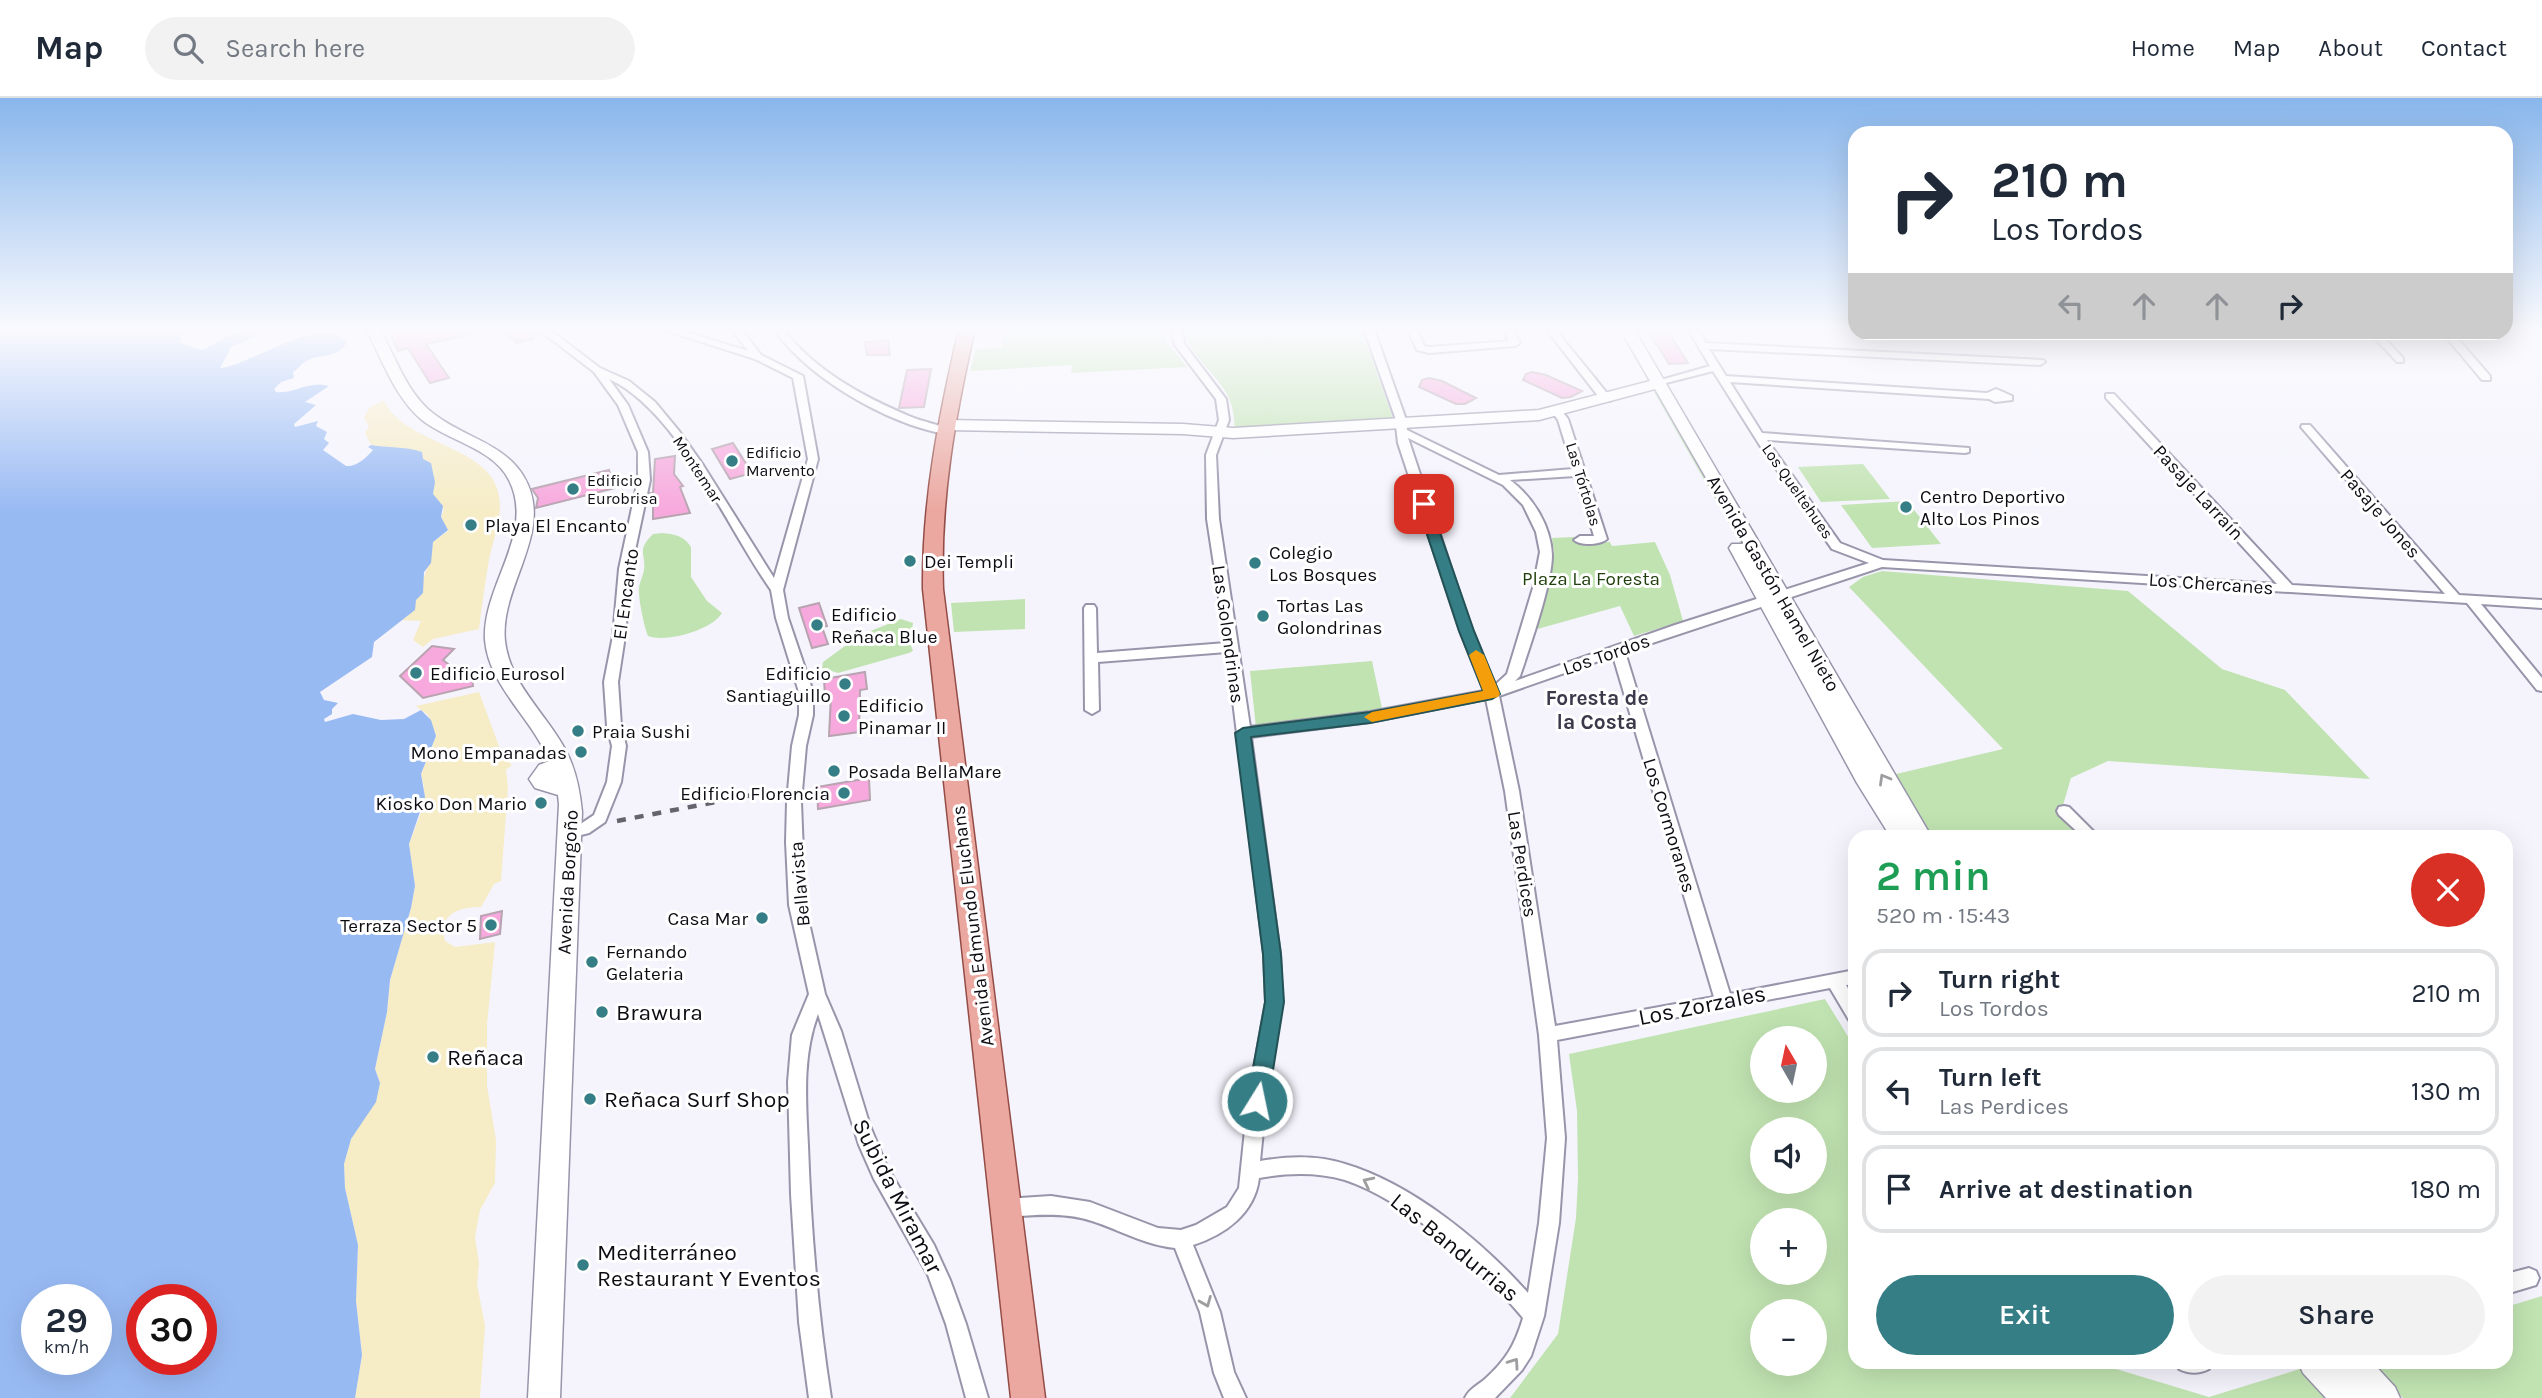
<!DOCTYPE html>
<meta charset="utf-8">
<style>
:root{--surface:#fff;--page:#f2f2f3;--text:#1f2937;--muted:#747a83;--line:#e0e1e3;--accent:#367e85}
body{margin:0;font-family:Karla,sans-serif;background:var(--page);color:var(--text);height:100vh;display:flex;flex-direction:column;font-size:26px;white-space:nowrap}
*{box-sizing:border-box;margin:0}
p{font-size:23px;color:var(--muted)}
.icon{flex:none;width:38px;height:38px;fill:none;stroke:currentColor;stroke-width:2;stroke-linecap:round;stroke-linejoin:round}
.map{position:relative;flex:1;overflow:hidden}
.sheet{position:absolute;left:1848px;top:732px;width:665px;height:539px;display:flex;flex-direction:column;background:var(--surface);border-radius:21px;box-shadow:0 7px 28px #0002}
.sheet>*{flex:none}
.hud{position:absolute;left:1848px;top:28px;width:665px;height:214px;border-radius:21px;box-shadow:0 7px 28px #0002;background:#fff;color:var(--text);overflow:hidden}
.needle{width:46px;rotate:351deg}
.buttons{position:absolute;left:1750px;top:928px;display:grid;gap:14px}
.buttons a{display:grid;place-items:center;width:77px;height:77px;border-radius:50%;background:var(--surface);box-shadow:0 7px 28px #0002;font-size:35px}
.speed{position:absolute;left:21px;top:1186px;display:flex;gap:14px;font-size:35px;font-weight:700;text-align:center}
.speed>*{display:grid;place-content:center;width:91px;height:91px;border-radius:50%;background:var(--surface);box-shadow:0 7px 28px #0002;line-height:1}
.speed small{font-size:18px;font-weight:400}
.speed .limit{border:10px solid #d22;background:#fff;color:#111}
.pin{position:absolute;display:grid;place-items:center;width:60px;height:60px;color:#fff;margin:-30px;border-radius:14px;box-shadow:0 4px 10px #0006}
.me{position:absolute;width:77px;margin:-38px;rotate:10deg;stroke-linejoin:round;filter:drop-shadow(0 0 5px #0008)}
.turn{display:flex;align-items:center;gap:24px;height:147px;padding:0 28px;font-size:32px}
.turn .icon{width:91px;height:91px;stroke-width:2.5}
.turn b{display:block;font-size:49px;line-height:60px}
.lanes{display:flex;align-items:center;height:66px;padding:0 28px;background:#0003;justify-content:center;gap:35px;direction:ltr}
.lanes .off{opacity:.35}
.round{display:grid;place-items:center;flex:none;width:74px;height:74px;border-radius:37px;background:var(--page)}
.summary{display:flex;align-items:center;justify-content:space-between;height:119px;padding:0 28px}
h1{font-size:42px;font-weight:600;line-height:52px;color:#1e9e55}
.button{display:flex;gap:14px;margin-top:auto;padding:14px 28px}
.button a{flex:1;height:80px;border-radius:42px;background:var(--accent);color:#fff;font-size:28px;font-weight:600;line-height:80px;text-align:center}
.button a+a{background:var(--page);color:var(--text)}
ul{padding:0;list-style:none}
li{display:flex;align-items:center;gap:21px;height:88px;margin:0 14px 10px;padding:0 14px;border:4px solid var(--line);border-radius:21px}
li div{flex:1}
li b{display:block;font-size:26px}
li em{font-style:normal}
header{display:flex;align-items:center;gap:42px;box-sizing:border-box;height:98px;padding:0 35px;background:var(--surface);border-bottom:2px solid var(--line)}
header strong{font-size:33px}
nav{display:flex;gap:38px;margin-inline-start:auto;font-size:24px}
.search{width:490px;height:63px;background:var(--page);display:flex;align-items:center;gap:18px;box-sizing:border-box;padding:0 24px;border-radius:38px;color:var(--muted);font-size:26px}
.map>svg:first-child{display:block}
.green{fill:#c1e3b1;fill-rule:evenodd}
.sand{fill:#f6ecc6}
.water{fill:#98baf3;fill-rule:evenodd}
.building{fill:#f7a9dd;stroke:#b8a3b0;stroke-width:2}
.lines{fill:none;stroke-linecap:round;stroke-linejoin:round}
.minor-casing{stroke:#9895aa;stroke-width:4}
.secondary-casing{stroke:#9895aa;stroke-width:3}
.primary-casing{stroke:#944c46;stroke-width:3}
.minor{fill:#fff;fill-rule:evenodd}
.secondary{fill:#fff;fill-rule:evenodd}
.primary{fill:#eba8a0;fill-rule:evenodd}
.rail{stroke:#65646c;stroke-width:4.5;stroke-dasharray:9 9;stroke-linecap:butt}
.oneway{stroke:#9e9ea1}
.route{fill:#367e85;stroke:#235256;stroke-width:2}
.slow{fill:#f59e0b}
.poi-dot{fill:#367e85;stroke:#fff;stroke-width:2.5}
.labels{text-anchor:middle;stroke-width:6;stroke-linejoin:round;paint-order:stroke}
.far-poi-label{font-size:16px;fill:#0d0c13;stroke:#fff;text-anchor:start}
.far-street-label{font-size:16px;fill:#0d0c13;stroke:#fff}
.street-label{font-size:19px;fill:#0d0c13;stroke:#fff}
.poi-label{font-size:19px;fill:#0d0c13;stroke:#fff;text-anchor:start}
.park-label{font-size:19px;fill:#21400d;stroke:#fff}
.neighbourhood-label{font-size:21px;font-weight:bold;fill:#3b384a;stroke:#fff}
.near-street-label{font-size:23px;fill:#0d0c13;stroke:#fff}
.near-poi-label{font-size:23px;fill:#0d0c13;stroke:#fff;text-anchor:start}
</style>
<header>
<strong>Map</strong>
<div class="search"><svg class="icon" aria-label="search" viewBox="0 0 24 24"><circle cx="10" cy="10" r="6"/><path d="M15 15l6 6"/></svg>Search here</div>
<nav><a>Home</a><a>Map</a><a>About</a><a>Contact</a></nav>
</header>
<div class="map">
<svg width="2542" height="1300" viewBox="0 0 2542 1300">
<rect width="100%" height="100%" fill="#f5f4fd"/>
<path class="green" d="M1004 231H1163L1166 244 1187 269 1071 275 1072 267 970 273 976 251 1002 250Z
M1185 231H1361L1394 323 1235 331C1234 319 1233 308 1228 298 1218 277 1185 253 1185 231Z
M1657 293 1773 490H1766L1654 294Z
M1863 366 1890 401 1821 404 1798 369Z
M1907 403 1941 446 1872 450 1841 407Z
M662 435C675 436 684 438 691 449V479L707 503 722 515C712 532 666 545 648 538 644 528 638 500 639 489 640 483 643 478 644 472 646 455 636 453 653 436Z
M1574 439 1577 445 1610 444 1612 448 1655 444 1670 477 1683 523 1634 538 1620 508 1534 532 1554 454 1552 440Z
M1882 473 2128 493 2222 571 2285 592 2370 681 2108 663 2071 680 2061 714 2086 738H1931L1896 676 2003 651 1849 489 1863 479Z
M1025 501V531L954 534 951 505Z
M901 521 913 525 910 545 913 553 909 555 838 575 822 570 823 564 860 537Z
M1372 563 1383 615 1256 630 1250 573Z
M1825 901 1855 950V1264H2093L2209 1299 2300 1271 2314 1280 2331 1300H1510L1558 1236 1576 1120 1578 1081 1577 1013 1569 956ZM1762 940H1815V992H1762ZM1762 1031H1815V1083H1762ZM1762 1122H1815V1174H1762ZM1762 1213H1815V1265H1762Z
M2542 1198V1300H2403L2368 1264H2506V1209Z"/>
<path class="sand" d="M384 302C403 347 492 347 499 398 503 419 493 441 489 462 485 484 482 508 479 531L433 541 423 549 413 542 421 523 400 522 408 518C420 494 428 471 433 444L448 433 441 419 444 412 433 397 431 370 428 363 371 347 365 335 369 328 364 320 369 310Z
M479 594 503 659 512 667 506 672 508 690 501 783 494 786 481 809C457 809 438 817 445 843L455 849 495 844 487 927V988L496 1042 495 1085 480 1112 475 1139 479 1165 477 1186 485 1228 480 1300H355L362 1257 356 1203 358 1147 345 1090 344 1066 351 1041 380 985 375 971 387 914 390 882 411 810 415 788 409 746 420 717 424 689 421 676 436 638 428 617 416 608Z"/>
<path class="water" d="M0 231H194L180 238 182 243 178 244 201 252C221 246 237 224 259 235L258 238 231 249 220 270C249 269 322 213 347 244 338 261 320 255 306 263 301 266 298 271 293 274L294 280 281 284 274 291 276 294C297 296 305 283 329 288L305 304 316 307 294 326 295 329 318 323 316 328 327 334 324 341 329 345 323 352 346 368C357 369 367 359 373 352L368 349 371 347C388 350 404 348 422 354L423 361 431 365 435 384 433 396 443 408 441 419 448 432 433 444 431 465 424 474 423 495 416 502 415 512 374 544 372 559 320 594 324 602 338 605 332 611V616L324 621 325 624 353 616 381 622 404 621 421 612 431 622 436 638 421 676 425 699 409 746 415 788 411 810 390 882 387 914 375 971 380 985 376 1004 351 1041 344 1066 345 1090 358 1147 356 1203 362 1257 355 1300H0ZM37 1202H96V1262H37ZM142 1202H201V1262H142Z"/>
<path class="building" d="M388 231H469L470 236 426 246 449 280 430 285 408 250 398 253Z
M504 231H535L540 236 532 238 534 241 516 245Z
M1669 235 1688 265 1669 266 1650 236Z
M888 242 890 257H867L865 244Z
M931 271 924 309 899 310 907 272Z
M1532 274 1546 277 1582 293 1571 299 1562 300 1523 282 1526 276Z
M1429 280 1442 283 1476 300 1465 306H1456L1419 289 1422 282Z
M733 345 752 375 730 381 712 351Z
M675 358 674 376 683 388 680 389 690 415 653 421V406H648L650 395H653L655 361Z
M609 372 615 390 536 410 538 400 532 391Z
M819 505 827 528 822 529 828 546 812 550 799 510Z
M432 548 454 551 443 562 453 570 454 576 471 572 473 588 423 600 400 578Z
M865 574 867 591 860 592 859 634 829 638 831 597 825 598 824 581Z
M869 680 870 702 818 711 817 689Z
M502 813 500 836 480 841 481 818Z"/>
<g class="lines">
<defs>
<path id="minor" d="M538 231H549L600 270 629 283 655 304 679 333 703 367 774 480 808 361 793 280 755 261 661 231H676L748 253 732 231H741L761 257 803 278 818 361 783 492 788 520 813 594V617L806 648 801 704 805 807 825 896 841 933 870 1028 887 1069 934 1147 950 1182 966 1226 988 1300H966L946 1226 928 1177 874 1081 859 1047 818 916C802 958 806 1004 808 1048 811 1133 818 1216 831 1300H809L799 1224 791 1096 788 984 792 937 809 896 789 807 786 744 787 704 792 648 799 617V594L776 520 771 492C727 430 678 313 609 281L628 307 648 354 650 382 631 471 625 538 618 584 621 628 626 648 621 684 605 724 589 735 569 740 564 739 562 735 564 731 579 727 594 717 607 684 612 648 607 628 604 584 613 538 619 471 638 382V354L618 307 594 274Z
M774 231H783C815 273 862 298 909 318 922 324 940 326 950 333L945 336C886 325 808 280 774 231Z
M1171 231H1181L1185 247 1226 301 1229 322 1216 357 1219 421 1250 629 1370 614 1484 593 1460 533 1398 345 1395 319 1364 231H1374L1405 319 1407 332 1499 377 1573 371 1558 322 1552 314 1553 312H1561L1568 321 1607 441C1600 447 1581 448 1574 442L1580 438H1594L1575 378 1510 382C1533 399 1551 428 1552 457 1552 486 1530 548 1520 578L1515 583 1675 527 1869 465 1832 451 1759 346 1713 273 1654 288V284L1710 268 1688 231H1697L1706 245 2043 262 2045 264 2040 267 1709 251 1726 278 1987 295 1996 291 2012 298V302L1995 304 1989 301 1730 284 1762 335 1969 350V354L1965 355 1767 342 1840 445 1883 462 2277 486 2106 300V296H2114L2292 487 2445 496 2301 329 2302 327H2310L2459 497 2542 502V510L2481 506 2542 580V593L2537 592 2467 505 1882 469 1625 554 1730 896 1855 872V886L1846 887 1855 903V924L1849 922 1830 890 1557 942 1565 1040 1559 1125 1544 1218 1531 1258 1522 1272 1495 1300H1465C1470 1290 1477 1288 1485 1281 1506 1262 1515 1247 1523 1220 1482 1171 1406 1102 1345 1082 1317 1074 1287 1075 1259 1080 1255 1115 1225 1137 1193 1147L1220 1214 1234 1274 1246 1300H1224L1214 1275 1200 1214 1175 1150C1145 1147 1120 1132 1092 1123 1064 1114 1035 1117 1006 1119L999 1116 996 1110 999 1104 1006 1101 1051 1098 1090 1104 1158 1130 1181 1132 1196 1127 1227 1109 1239 1090 1248 1003 1266 904 1264 856 1227 554 1098 564 1099 612 1092 616 1085 612 1084 510 1086 507H1094L1096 510 1097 555 1226 545 1207 421 1206 357 1219 322 1216 301 1175 247ZM1408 340 1503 387 1523 407 1536 434 1540 454 1533 490 1507 576 1495 587 1472 533ZM1613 558 1714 899 1555 928 1519 693 1499 598ZM1486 601 1505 693 1539 937 1547 1040 1539 1125 1528 1195C1482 1143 1412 1086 1345 1066 1318 1057 1288 1058 1260 1063L1266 1003 1282 904 1280 856 1251 639 1370 624Z
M1407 231H1417L1424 248 1429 249 1509 243 1503 231H1513L1520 245 1515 248 1429 255 1417 252Z
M1546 231H1555L1610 299V303H1602Z
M2369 234H2379L2403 260V264H2397Z
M2442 234H2452L2490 278V282H2482Z
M2064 708 2069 709 2098 738H2082L2059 717 2057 713 2059 709Z
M2529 1170 2536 1173 2539 1180 2536 1187 2506 1196V1176Z
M2176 1264H2212L2209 1271C2199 1276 2189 1276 2179 1271Z"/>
<path id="secondary" d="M366 231H380C395 259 408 297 434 316 463 339 504 345 524 379 556 433 499 488 505 543 510 587 547 616 566 653 576 672 580 693 582 714L560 1300H528L559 706 558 697 535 690 529 681 539 667 549 663C533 621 489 589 485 542 482 487 536 436 509 382 493 350 448 343 422 322 395 300 382 261 366 231Z
M1620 231H1634L1931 738H1890L1857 685 1729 450 1732 446H1744L1655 291 1539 322 1233 340 1183 336 946 332 938 327 946 322 1183 326 1233 330 1539 312 1650 283Z
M2298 1264H2372L2395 1289 2400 1300H2326L2303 1275Z"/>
<path id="primary" d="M959 231H975C955 318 940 402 943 491L1045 1300H1011L923 491C922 402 939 317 959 231Z"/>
</defs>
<use href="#minor" class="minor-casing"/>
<use href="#secondary" class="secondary-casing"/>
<use href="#primary" class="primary-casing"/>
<use href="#minor" class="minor"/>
<use href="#secondary" class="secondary"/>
<use href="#primary" class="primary"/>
<path class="rail" d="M617 723 773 693"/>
</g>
<defs><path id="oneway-chevron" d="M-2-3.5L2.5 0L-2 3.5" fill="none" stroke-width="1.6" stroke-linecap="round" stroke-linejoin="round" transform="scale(1.75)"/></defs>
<g class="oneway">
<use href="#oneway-chevron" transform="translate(1884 681) rotate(-120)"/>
<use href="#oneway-chevron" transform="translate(1368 1084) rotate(-154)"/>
<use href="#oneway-chevron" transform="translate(1206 1204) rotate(68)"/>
<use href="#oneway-chevron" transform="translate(1514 1265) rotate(-55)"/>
</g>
<linearGradient id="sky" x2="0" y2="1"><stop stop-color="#88b6ec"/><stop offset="0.56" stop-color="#fafafe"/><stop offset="1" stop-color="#fafafe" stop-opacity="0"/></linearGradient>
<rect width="2542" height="413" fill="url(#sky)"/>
<path class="route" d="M1424 402 1430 406 1474 533 1500 596 1492 601 1370 625 1251 639 1281 856 1284 904 1268 1003 1265 1009 1257 1011 1250 1009 1247 1003 1265 904 1263 856 1235 635 1243 630 1370 614 1483 593 1459 533 1417 406Z"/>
<path class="slow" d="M1476 552 1484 557 1500 596 1498 599 1372 624 1364 619 1372 614 1483 593 1469 557Z"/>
<g class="poi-dot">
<circle cx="732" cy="363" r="7"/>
<circle cx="573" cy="391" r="7"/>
<circle cx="1906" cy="409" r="7"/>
<circle cx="471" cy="427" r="7"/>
<circle cx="910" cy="463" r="7"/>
<circle cx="1255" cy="465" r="7"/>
<circle cx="1263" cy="518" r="7"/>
<circle cx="817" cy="527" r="7"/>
<circle cx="416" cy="575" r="7"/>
<circle cx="845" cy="586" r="7"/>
<circle cx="844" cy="618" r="7"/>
<circle cx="578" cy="633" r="7"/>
<circle cx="581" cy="654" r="7"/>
<circle cx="834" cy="673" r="7"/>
<circle cx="844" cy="695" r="7"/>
<circle cx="541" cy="705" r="7"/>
<circle cx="762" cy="820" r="7"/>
<circle cx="491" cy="827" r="7"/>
<circle cx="592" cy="864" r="7"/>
<circle cx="602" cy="914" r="7"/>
<circle cx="433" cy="959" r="7"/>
<circle cx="590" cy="1001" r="7"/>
<circle cx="583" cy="1167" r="7"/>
</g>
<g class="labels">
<g class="far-poi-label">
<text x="746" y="360">Edificio<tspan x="746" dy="18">Marvento</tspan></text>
<text x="587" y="388">Edificio<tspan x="587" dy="18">Eurobrisa</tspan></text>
</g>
<g class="far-street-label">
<text transform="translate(698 371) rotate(57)" y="6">Montemar</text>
<text transform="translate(1584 386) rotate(73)" y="6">Las Tórtolas</text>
<text transform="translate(1798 393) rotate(55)" y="6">Los Queltehues</text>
</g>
<g class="street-label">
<text transform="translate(2199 394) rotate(47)" y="7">Pasaje Larraín</text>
<text transform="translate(2381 415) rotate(49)" y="7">Pasaje Jones</text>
<text transform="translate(1774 485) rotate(60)" y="7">Avenida Gastón Hamel Nieto</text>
<text transform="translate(2211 485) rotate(4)" y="7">Los Chercanes</text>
<text transform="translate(625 496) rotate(-82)" y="7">El Encanto</text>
<text transform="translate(1229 536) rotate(82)" y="7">Las Golondrinas</text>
<text transform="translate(1606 556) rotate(-19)" y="7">Los Tordos</text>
<text transform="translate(1670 727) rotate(73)" y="7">Los Cormoranes</text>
<text transform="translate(1523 766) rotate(81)" y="7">Las Perdices</text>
<text transform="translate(567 784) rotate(-87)" y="7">Avenida Borgoño</text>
<text transform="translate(799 786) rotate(-95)" y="7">Bellavista</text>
<text transform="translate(972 828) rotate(-97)" y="7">Avenida Edmundo Eluchans</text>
</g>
<g class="poi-label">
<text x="1920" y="405">Centro Deportivo<tspan x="1920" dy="22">Alto Los Pinos</tspan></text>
<text x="485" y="434">Playa El Encanto</text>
<text x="1269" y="461">Colegio<tspan x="1269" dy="22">Los Bosques</tspan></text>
<text x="924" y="470">Dei Templi</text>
<text x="1277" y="514">Tortas Las<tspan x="1277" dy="22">Golondrinas</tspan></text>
<text x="831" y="523">Edificio<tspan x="831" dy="22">Reñaca Blue</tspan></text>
<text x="430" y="582">Edificio Eurosol</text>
<text x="831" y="582" text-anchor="end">Edificio<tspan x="831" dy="22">Santiaguillo</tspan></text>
<text x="858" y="614">Edificio<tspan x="858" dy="22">Pinamar II</tspan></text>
<text x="592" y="640">Praia Sushi</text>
<text x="567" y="661" text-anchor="end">Mono Empanadas</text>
<text x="848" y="680">Posada BellaMare</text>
<text x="830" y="702" text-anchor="end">Edificio Florencia</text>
<text x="527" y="712" text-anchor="end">Kiosko Don Mario</text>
<text x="748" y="827" text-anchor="end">Casa Mar</text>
<text x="477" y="834" text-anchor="end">Terraza Sector 5</text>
<text x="606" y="860">Fernando<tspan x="606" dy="22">Gelateria</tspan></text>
</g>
<g class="park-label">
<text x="1591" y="487">Plaza La Foresta</text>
</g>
<g class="neighbourhood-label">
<text x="1597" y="607">Foresta de<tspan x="1597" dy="24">la Costa</tspan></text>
</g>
<g class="near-street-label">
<text transform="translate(1702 907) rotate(-11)" y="8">Los Zorzales</text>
<text transform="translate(898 1098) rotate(63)" y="8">Subida Miramar</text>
<text transform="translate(1455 1149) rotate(39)" y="8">Las Bandurrias</text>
</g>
<g class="near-poi-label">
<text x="616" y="922">Brawura</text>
<text x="447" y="967">Reñaca</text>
<text x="604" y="1009">Reñaca Surf Shop</text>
<text x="597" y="1162">Mediterráneo<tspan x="597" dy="26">Restaurant Y Eventos</tspan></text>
</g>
</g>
</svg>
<div class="buttons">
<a><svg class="needle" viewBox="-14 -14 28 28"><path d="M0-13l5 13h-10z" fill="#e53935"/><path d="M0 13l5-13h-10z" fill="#747a83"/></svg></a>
<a><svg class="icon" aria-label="sound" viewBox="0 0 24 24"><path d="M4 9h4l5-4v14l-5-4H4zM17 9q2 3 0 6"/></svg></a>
<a>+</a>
<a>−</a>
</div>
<div class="speed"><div>29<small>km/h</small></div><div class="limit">30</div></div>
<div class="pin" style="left:1424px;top:406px;background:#d93025"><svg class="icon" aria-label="arrive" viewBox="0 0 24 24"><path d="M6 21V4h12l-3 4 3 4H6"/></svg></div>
<svg class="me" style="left:1257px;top:1003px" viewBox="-20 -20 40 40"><circle r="17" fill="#367e85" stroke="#fff" stroke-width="3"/><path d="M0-11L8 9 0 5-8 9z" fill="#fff"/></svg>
<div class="hud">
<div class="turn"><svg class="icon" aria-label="right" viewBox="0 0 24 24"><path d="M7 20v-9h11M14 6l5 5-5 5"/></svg><div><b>210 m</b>Los Tordos</div></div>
<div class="lanes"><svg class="icon off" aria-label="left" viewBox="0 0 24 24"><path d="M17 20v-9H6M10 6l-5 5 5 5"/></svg><svg class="icon off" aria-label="ahead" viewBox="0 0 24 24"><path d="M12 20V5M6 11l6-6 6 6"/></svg><svg class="icon off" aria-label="ahead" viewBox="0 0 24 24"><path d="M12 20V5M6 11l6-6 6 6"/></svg><svg class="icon" aria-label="right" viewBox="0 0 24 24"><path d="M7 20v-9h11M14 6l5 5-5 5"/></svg></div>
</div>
<section class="sheet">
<div class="summary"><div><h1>2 min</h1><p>520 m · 15:43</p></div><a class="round" style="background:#d93025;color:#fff"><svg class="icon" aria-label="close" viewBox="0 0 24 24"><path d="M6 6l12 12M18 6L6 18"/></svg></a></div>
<ul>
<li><svg class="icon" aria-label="right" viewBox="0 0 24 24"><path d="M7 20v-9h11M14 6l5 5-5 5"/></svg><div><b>Turn right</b><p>Los Tordos</p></div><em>210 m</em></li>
<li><svg class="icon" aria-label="left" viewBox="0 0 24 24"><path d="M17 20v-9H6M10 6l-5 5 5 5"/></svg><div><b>Turn left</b><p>Las Perdices</p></div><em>130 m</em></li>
<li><svg class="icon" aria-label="arrive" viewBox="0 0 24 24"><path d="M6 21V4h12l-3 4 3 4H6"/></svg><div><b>Arrive at destination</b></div><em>180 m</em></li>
</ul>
<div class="button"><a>Exit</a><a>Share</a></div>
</section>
</div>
